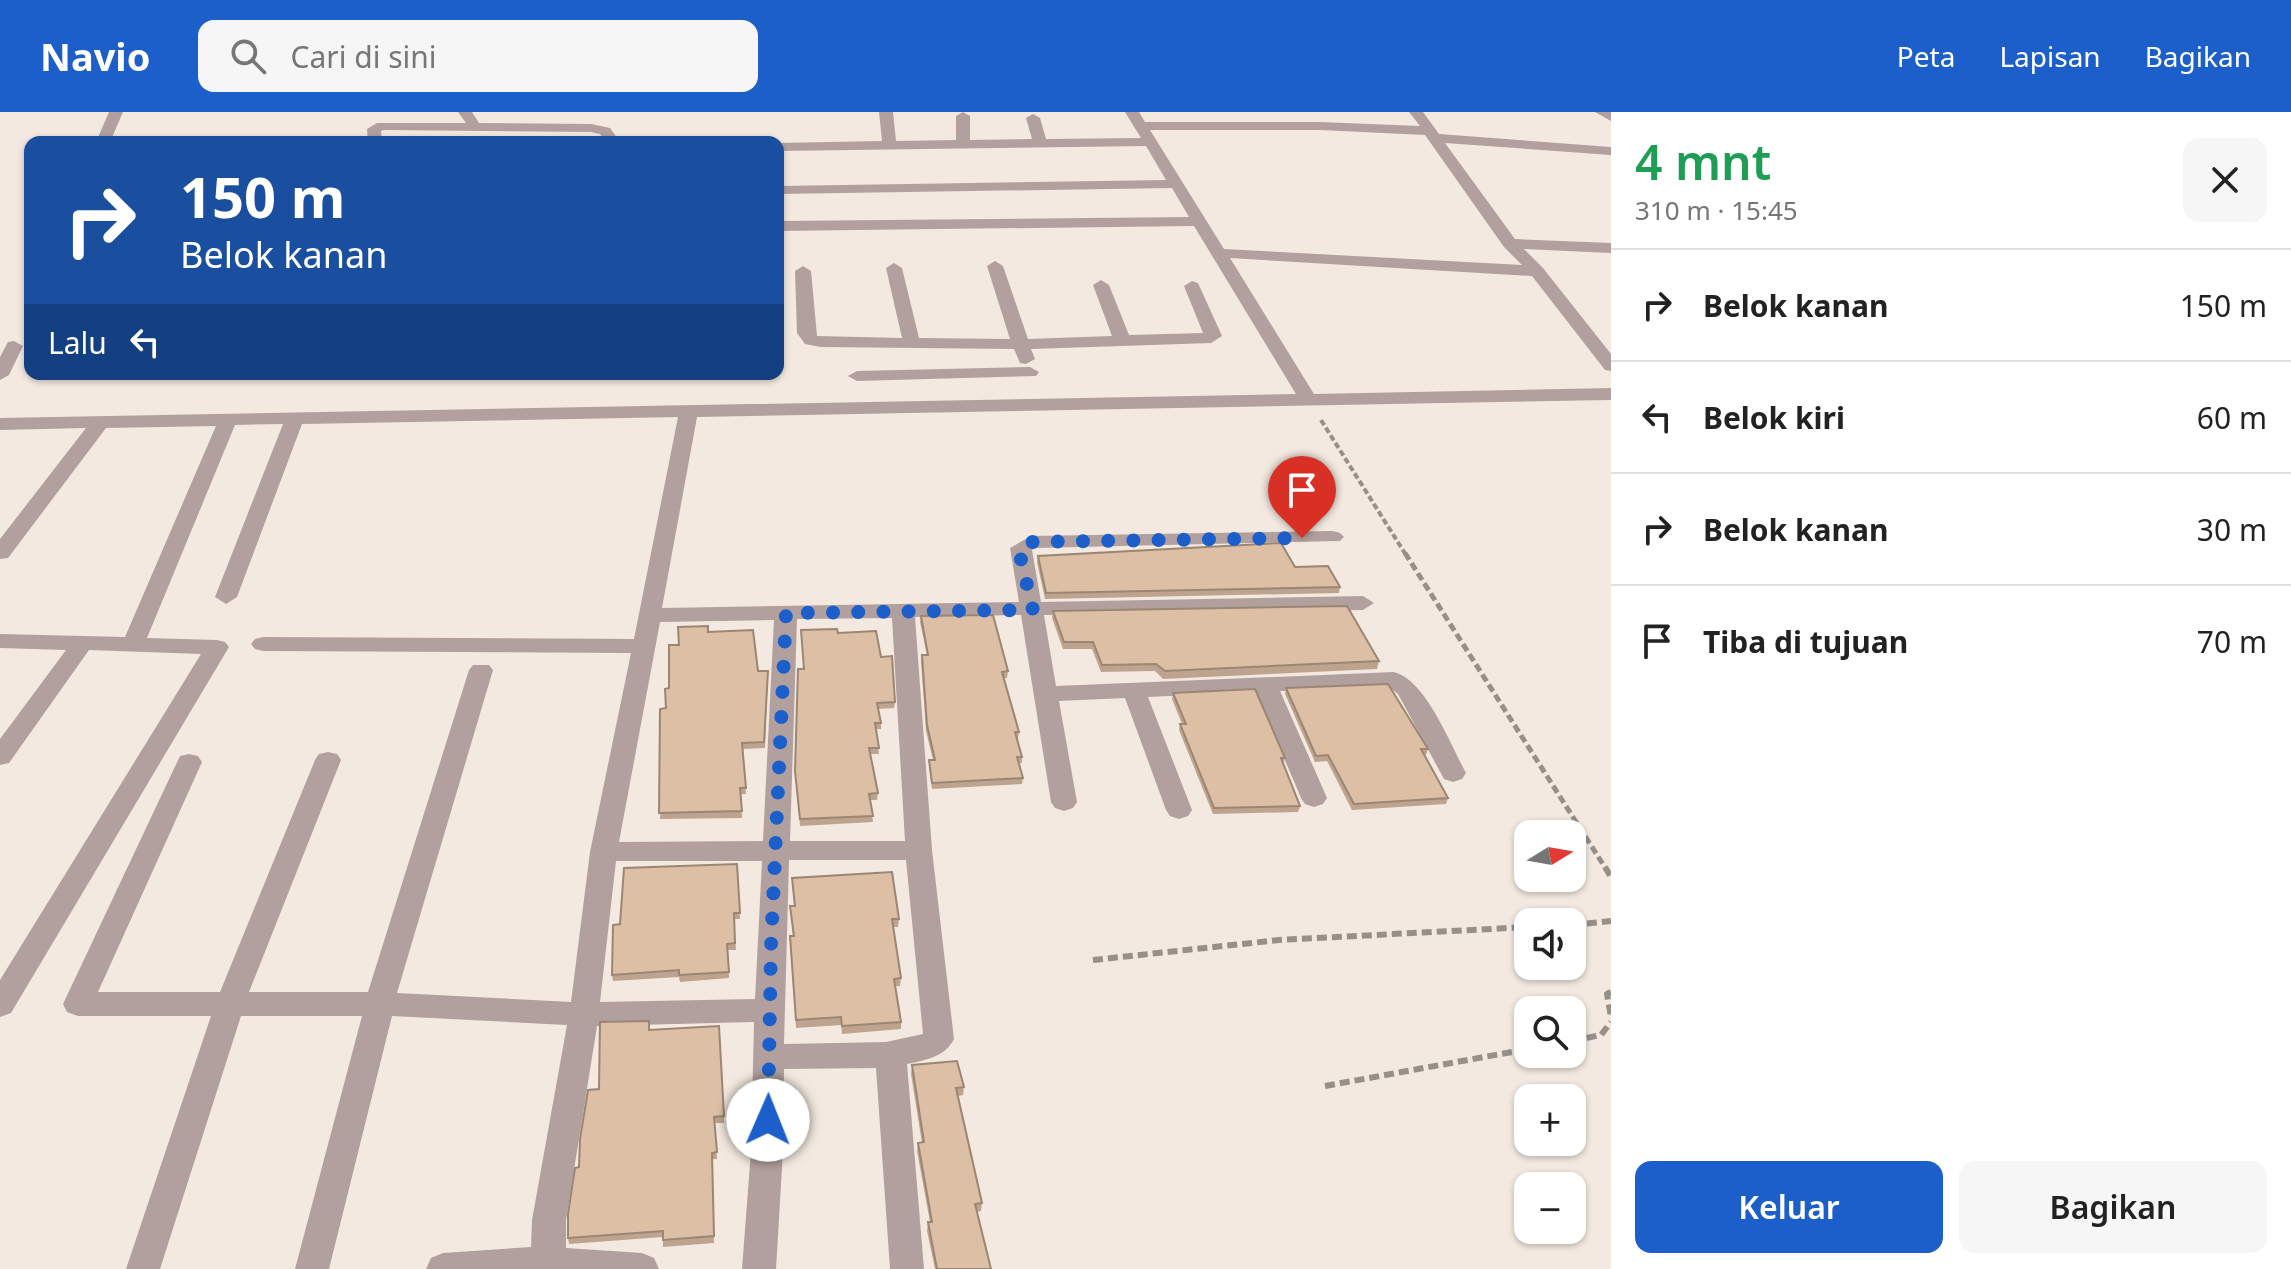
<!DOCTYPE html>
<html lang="id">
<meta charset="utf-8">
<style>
:root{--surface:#fff;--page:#f6f6f6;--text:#222;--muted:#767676;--line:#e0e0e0;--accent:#1c5fca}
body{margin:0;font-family:"Noto Sans",sans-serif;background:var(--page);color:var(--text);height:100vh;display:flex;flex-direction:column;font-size:30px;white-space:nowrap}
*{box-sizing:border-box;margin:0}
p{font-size:26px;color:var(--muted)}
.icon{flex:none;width:44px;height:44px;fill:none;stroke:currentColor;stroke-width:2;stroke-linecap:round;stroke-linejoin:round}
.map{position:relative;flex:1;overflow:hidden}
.details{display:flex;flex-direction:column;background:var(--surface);width:680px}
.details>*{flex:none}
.hud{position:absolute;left:24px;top:24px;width:760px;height:244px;border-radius:16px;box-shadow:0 2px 6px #0004;background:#1a4fa0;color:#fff;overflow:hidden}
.needle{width:52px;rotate:79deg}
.controls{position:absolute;left:1514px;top:708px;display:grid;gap:16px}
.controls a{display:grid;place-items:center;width:72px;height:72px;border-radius:16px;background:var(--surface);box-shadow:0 2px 6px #0004;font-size:40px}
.pin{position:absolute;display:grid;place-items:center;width:68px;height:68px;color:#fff;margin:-82px -34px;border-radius:50% 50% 50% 0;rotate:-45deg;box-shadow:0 0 8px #0007}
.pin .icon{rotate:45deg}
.me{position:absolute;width:88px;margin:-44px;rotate:1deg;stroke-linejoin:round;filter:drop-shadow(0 0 6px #0008)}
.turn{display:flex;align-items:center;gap:28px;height:168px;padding:0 24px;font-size:36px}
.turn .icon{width:104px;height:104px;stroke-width:2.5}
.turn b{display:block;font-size:56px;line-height:68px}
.then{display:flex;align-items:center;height:76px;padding:0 24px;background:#0003;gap:16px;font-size:30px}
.round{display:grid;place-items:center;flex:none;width:84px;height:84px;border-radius:16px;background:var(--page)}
.headline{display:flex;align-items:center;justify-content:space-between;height:136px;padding:0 24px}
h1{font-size:48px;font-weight:600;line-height:60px;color:#1e9e55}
.action{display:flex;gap:16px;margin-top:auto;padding:16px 24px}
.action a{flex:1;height:92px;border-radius:16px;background:var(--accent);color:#fff;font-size:32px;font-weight:600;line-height:92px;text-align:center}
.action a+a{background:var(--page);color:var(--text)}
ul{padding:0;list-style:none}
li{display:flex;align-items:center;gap:24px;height:112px;padding:0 24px;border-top:2px solid var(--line)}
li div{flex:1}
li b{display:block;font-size:30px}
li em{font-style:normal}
header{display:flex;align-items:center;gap:48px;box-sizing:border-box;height:112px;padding:0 40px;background:var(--accent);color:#fff}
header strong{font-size:38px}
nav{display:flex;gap:44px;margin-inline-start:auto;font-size:28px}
.search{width:560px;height:72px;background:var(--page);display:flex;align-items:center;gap:20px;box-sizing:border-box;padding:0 28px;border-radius:16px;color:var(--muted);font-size:30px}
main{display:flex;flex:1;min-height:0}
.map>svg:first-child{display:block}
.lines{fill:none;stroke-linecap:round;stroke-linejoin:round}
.path-far2{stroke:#979089;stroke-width:4;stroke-dasharray:6 3;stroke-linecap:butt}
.path-far1{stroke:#979089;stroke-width:5;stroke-dasharray:8 4;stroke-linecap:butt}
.path{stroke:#979089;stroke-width:6;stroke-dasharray:10 5;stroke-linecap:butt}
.minor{fill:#b2a09e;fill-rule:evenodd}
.wall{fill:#bea48f}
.building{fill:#ddbfa6;stroke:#9b8674;stroke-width:2}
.route{stroke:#1c5fca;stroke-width:14;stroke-dasharray:0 25.2}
</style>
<header>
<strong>Navio</strong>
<div class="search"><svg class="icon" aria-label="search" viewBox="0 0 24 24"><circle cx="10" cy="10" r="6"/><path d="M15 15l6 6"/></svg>Cari di sini</div>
<nav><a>Peta</a><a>Lapisan</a><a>Bagikan</a></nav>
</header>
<main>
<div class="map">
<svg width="1611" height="1157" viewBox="0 0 1611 1157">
<rect width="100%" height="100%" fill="#f3e9e0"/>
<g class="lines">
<path class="path-far2" d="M1321 308 1406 443"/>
<path class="path-far1" d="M1405 441 1606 757"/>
<path class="path" d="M1605 755 1611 765
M1572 813 1611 809
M1093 848 1279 828 1528 815
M1611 880 1607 882 1611 905
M1572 929 1601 923 1611 910
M1325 974 1528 937"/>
<path class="minor" d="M109 0H123L110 30H96Z
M458 0H472L479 11 591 12 610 16 620 30H606L600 22 591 20 384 18 381 19 382 30H368L367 17 377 11H466Z
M879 0H893L896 29 956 28V4L963 0 970 4V28L1032 27 1026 6 1033 2 1040 6 1046 27 1141 26 1125 0H1139L1145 10H1320L1420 14 1409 0H1423L1439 22 1611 35V43L1445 31 1515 127 1611 131V141L1524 137 1543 156 1611 242V259L1605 258 1532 164 1230 146 1314 282 1611 276V288L697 305 662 496 1019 490 1010 436 1031 424 1333 419 1340 421 1344 425 1340 429 1036 436 1032 438 1041 490 1363 484 1374 491 1363 498 1044 503 1056 574 1394 560C1426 568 1450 632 1466 661L1462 667 1453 670 1444 667 1398 582 1389 575 1280 579 1327 686 1323 692 1314 695 1305 692 1301 686 1256 580 1148 585 1192 698 1188 704 1179 707 1170 704 1166 698 1125 586 1059 589 1077 690 1073 696 1064 699 1055 696 1051 690 1021 503 915 505 932 738 954 927C945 945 926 948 907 952L924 1157H890L876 956 784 957 783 1039 776 1157H742L751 1039 754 910 597 914 566 1108V1136L642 1141 654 1146 659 1157H426L431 1146 443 1141 531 1135 532 1108 567 913 392 904 329 1157H295L362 904H241L160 1157H126L211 904H78L67 900 63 892 180 644 189 642 198 644 202 650 98 880H220L315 648 319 642 328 640 337 642 341 648 249 880H368L469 558 473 553H489L493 558 397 881 571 890 590 740 631 541 263 539 255 537 251 532 255 527 263 525 634 527 678 305 302 312 237 485 226 492 215 485 283 312 235 313 147 526 217 528 225 530 229 535 11 901 0 905V868L201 542 89 538 9 651 0 653V627L66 538 0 536V522L125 525 216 314 106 316 8 446 0 447V427L86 316 0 318V306L1296 282 1194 114 778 119V109L1189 105 1172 76 778 82V74L1166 68 1146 34 778 39V31L882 29ZM1150 18H1320L1425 23 1504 135 1522 153 1224 137ZM892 506 905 729H790L797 507ZM774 508 763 729 619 730 660 510ZM789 748H906L923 922 886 930 784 932ZM616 749H762L755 887 600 890Z
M1595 0H1611V9Z
M995 149 1003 154 1028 227 1112 224 1093 173 1101 168 1109 173 1129 223 1203 221 1184 174 1192 169 1198 171 1222 224 1211 231 1031 237 1035 247 1026 252 1020 251 1014 237 821 235 805 232 797 221 795 159 803 154 811 159 817 224 902 226 886 156 894 151 902 156 919 226 1010 227 987 154Z
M14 229 23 234 9 263 0 268V245L8 230Z
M1030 255 1039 260 1036 264 857 269 848 264 857 259Z"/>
</g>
<path class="wall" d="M1038 444 1295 455 1340 475 1339 481 1045 487 1037 450Z
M1053 499 1379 549 1377 557 1163 567 1155 559 1101 560 1092 537H1063L1052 506Z
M921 504 1008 559 1007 566H1003L1019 620 1018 626H1017L1022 645V651H1019L1023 666 1022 672 932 677 929 655V648H933L926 619 921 549 922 543H927L920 510Z
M838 521 881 545 895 590 894 596 878 597 881 611V617H876L879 642H870L878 681 877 688H870L873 710 800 714 795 659 803 557Z
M679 533 758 559H768L765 636 743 637 746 682H741L742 706 660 707 666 596Z
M1286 576 1428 637 1426 643H1424L1448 686 1446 692 1352 698 1327 649 1315 650 1285 582Z
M1173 581 1285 646 1283 652 1300 694 1298 700 1213 702 1179 618 1180 612H1182L1172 587Z
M737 752 740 807H734L736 838H728L729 866 680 870 679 865 613 869 612 863 620 812Z
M792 766 899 807 898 815H893L901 866 900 874H895L901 910V917L842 922 841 913 796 916 790 832 793 824 790 794H794Z
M719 914 724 1011H715L717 1047H712L714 1131 663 1135V1125L569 1132 568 1126 579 1055 599 977 650 918Z
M912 953 964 975 963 983 958 984 982 1091 981 1099 977 1100 991 1157H935L927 1119 928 1110H930L917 1039 918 1031H922L911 962Z"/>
<path class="building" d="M1281 431 1295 455 1328 454 1340 475 1046 481 1038 444Z
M1347 494 1379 549 1165 559 1156 552 1102 553 1093 530H1064L1053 499Z
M993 503 1008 559 1002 560 1019 620H1015L1022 645H1017L1023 666 932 671 929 648H935L927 613 922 543H928L921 504Z
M708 514V520L753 518 758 559H768L764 630 742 631 746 676H740L742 699 659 701 660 597 666 596 665 577 669 576V533H679L678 515Z
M837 517 838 521 876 519 881 545 892 544 895 590 877 591 881 611H875L879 636H869L878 681 869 682 873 704 800 707 795 659 798 557H804L801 518Z
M1388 572 1428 637H1421L1448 686 1354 692 1328 643 1316 644 1286 576Z
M1255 577 1285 646H1281L1300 694 1214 696 1180 612H1186L1173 581Z
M737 752 740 801H734L735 831 727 832 729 860 679 863V858L612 863 613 813 620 812 624 756Z
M892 760 899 807H892L901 866 894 867 901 910 842 914 841 905 796 908 790 824H794L790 794H795L792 766Z
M649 909V918L719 914 724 1004 714 1005 717 1040 712 1041 714 1124 663 1128V1119L568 1126V1102L575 1056 579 1055 580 1027 588 978 599 977 600 910Z
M957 949 964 975 956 976 982 1091 975 1092 991 1157H937L928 1110H932L918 1031 924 1030 912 953Z"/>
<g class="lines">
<path class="route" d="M768 1008 771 834 786 501 1033 498 1019 439 1031 430 1302 426"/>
</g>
</svg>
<div class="controls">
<a><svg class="needle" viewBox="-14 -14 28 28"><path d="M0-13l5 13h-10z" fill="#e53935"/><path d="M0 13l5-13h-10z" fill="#767676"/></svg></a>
<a><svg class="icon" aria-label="sound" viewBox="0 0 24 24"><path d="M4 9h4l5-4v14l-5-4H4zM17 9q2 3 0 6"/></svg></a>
<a><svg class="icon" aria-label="search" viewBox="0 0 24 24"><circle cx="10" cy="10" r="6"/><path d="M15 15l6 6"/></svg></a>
<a>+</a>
<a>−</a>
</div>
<div class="pin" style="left:1302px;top:426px;background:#d93025"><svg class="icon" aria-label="arrive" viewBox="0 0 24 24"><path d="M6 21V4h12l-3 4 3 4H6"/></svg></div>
<svg class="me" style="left:768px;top:1008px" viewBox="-20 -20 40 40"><circle r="19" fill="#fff"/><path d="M0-13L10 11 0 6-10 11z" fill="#1c5fca"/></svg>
<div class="hud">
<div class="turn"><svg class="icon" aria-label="right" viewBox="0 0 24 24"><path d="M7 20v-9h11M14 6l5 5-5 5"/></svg><div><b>150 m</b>Belok kanan</div></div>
<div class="then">Lalu<svg class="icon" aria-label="left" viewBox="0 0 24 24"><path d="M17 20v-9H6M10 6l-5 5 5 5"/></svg></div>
</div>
</div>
<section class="details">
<div class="headline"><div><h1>4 mnt</h1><p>310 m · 15:45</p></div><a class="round"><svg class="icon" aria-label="close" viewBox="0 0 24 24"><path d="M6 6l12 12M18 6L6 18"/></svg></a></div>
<ul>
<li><svg class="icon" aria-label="right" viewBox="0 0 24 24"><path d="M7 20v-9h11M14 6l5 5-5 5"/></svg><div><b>Belok kanan</b></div><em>150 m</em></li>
<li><svg class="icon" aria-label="left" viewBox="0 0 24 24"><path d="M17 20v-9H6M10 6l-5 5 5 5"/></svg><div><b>Belok kiri</b></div><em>60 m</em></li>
<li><svg class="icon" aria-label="right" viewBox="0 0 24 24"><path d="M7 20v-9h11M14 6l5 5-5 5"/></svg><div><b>Belok kanan</b></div><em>30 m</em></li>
<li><svg class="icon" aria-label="arrive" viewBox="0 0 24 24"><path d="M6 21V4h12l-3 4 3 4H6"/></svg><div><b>Tiba di tujuan</b></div><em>70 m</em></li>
</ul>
<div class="action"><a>Keluar</a><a>Bagikan</a></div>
</section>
</main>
